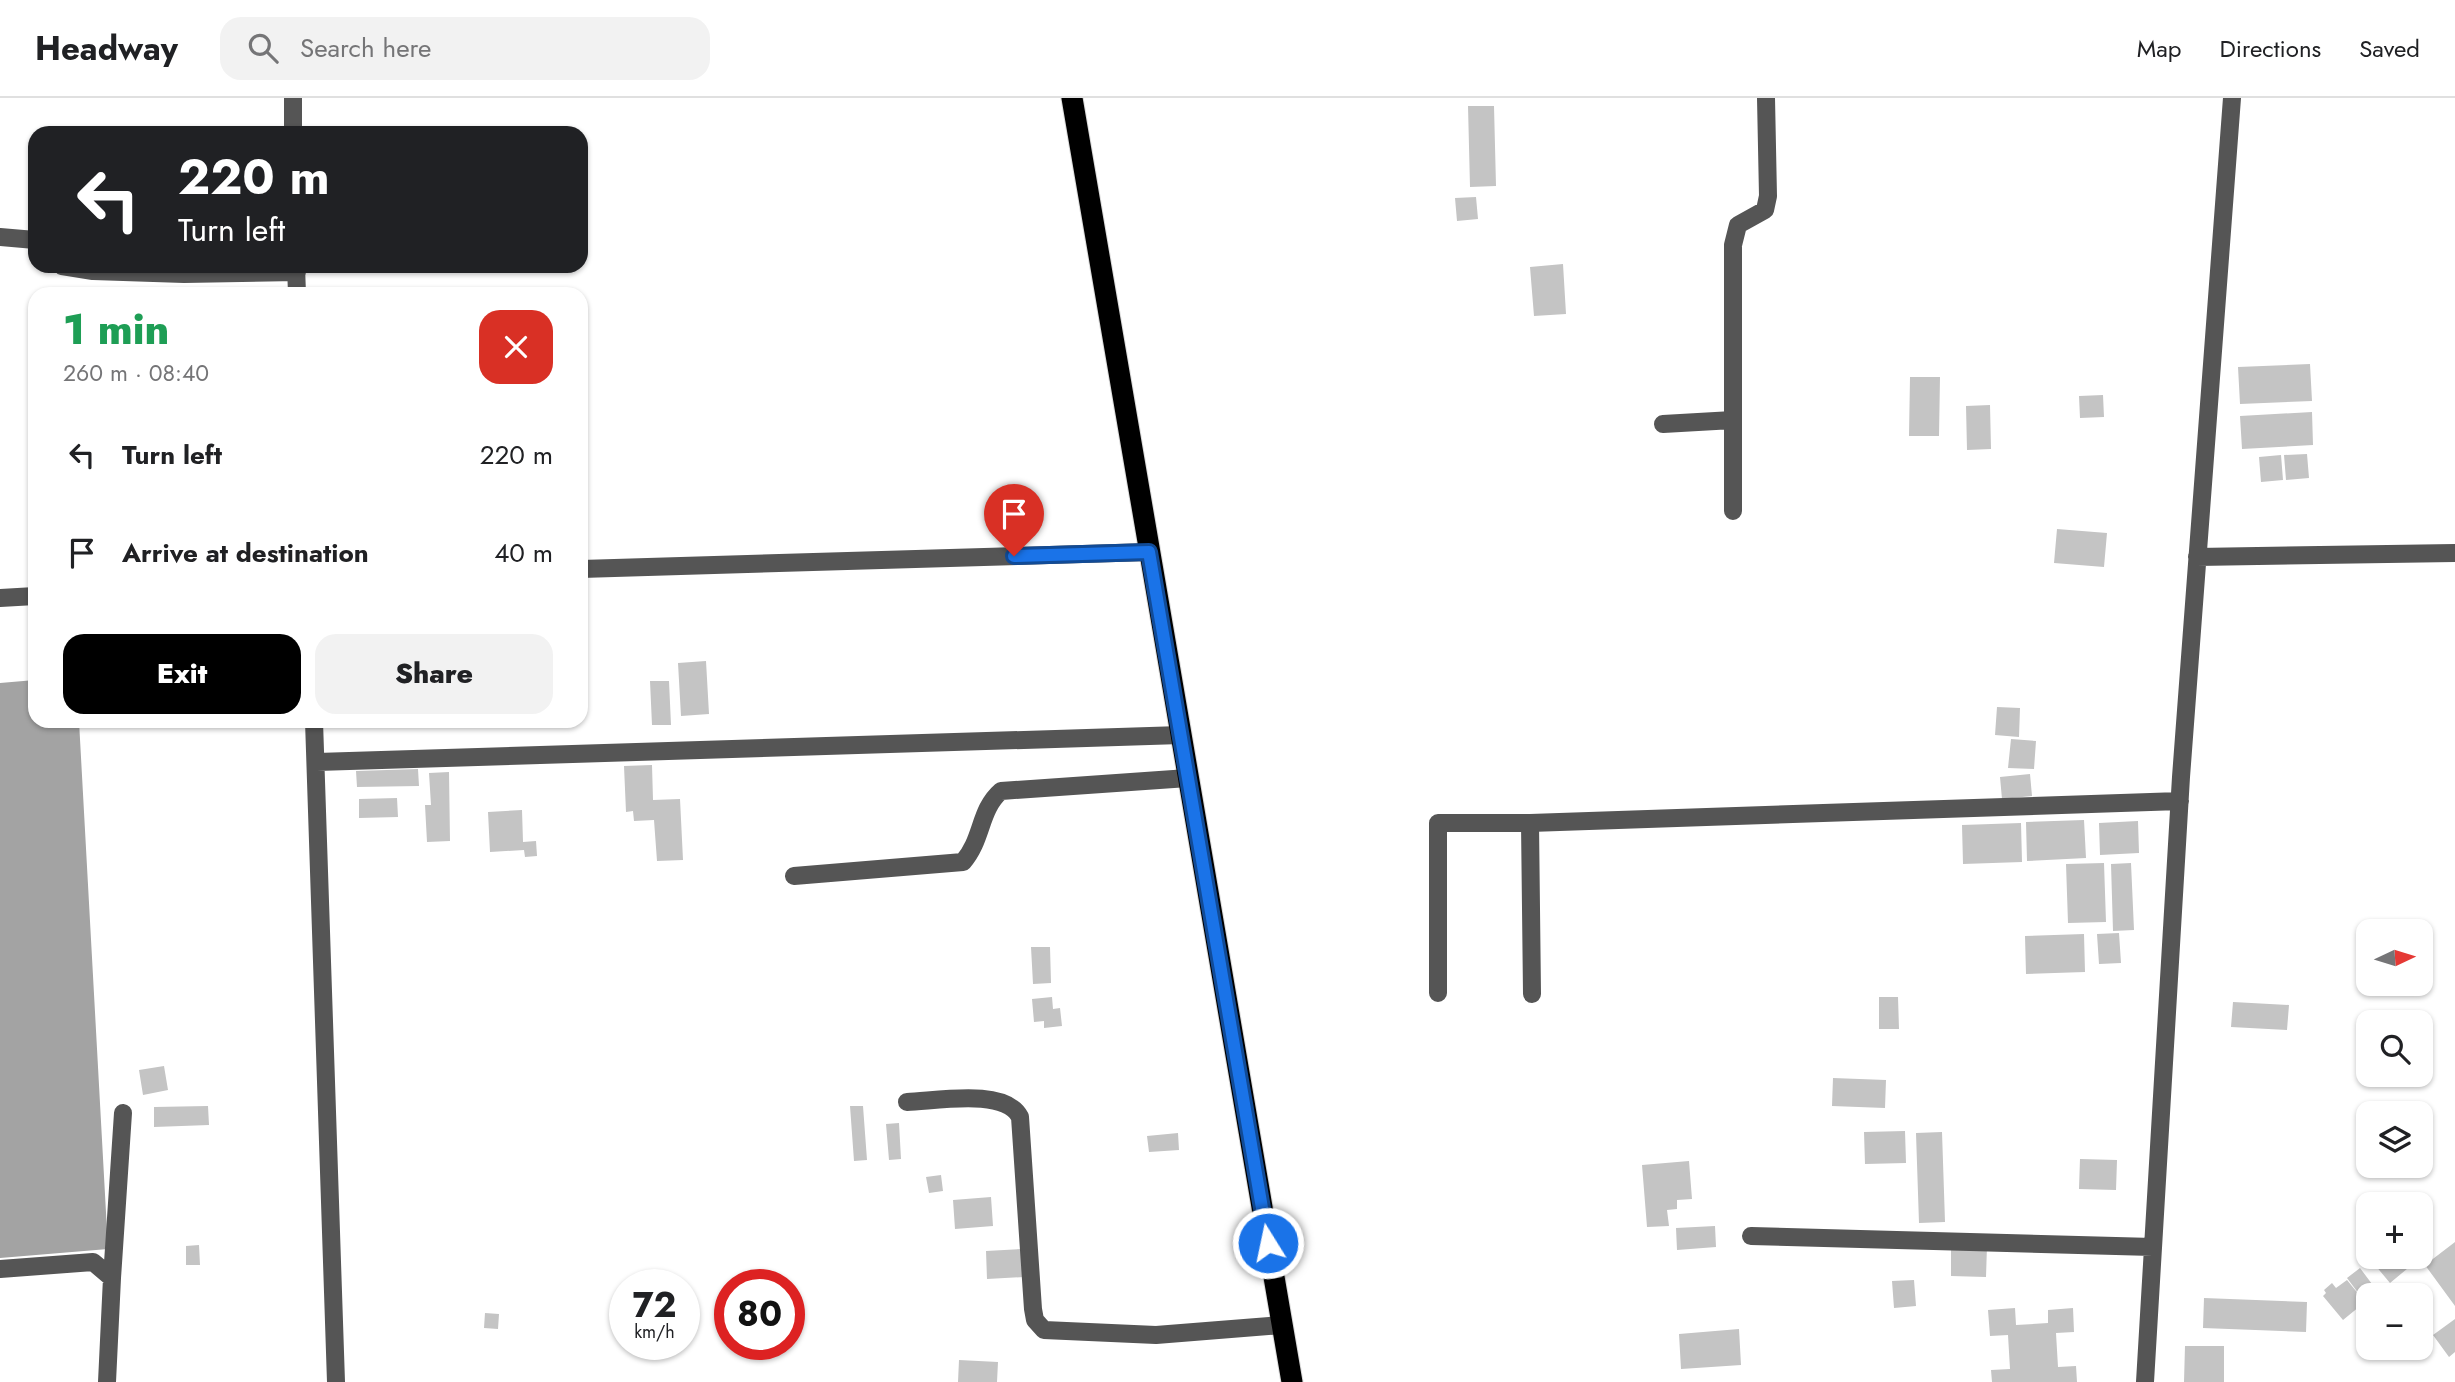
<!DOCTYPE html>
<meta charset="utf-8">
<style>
:root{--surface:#fff;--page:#f2f2f2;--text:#202124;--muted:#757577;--line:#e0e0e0;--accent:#000}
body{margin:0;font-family:Jost,sans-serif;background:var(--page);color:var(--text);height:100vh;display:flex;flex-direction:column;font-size:26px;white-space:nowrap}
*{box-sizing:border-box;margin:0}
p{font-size:23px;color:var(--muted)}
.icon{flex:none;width:38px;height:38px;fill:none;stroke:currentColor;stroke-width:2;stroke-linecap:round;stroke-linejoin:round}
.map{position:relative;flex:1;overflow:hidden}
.details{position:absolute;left:28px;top:189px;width:560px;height:441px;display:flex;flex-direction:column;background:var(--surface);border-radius:21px;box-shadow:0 2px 5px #0004}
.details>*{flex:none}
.banner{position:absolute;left:28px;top:28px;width:560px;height:147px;border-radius:21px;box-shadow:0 2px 5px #0004;background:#202124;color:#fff;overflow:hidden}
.needle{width:46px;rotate:86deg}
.tools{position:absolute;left:2356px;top:821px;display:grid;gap:14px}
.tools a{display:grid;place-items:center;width:77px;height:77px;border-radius:14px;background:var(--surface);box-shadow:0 2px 5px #0004;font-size:35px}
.speed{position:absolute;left:609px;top:1171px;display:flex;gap:14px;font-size:35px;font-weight:700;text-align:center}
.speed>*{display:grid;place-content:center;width:91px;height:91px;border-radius:50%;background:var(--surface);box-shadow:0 2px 5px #0004;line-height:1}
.speed small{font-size:18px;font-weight:400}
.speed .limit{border:10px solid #d22;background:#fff;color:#111}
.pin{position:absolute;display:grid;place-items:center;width:60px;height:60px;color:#fff;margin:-72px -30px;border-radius:50% 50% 50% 0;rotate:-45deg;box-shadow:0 0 7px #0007}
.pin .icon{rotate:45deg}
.me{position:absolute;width:77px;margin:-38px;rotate:350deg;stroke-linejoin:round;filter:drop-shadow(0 0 5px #0008)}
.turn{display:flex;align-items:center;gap:24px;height:147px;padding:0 35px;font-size:32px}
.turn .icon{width:91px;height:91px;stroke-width:2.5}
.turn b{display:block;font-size:49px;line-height:60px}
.round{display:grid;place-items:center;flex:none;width:74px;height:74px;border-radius:21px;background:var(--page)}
.overview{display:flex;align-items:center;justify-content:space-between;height:119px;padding:0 35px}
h1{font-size:42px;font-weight:800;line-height:52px;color:#1e9e55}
.button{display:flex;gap:14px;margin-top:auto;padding:14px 35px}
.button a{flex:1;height:80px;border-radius:21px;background:var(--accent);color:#fff;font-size:28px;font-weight:800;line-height:80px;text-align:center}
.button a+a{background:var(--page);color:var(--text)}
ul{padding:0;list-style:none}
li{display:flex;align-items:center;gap:21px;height:98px;padding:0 35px}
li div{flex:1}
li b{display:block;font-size:26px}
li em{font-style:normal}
header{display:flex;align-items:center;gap:42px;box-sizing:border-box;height:98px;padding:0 35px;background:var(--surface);border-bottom:2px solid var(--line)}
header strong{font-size:33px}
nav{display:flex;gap:38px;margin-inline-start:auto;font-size:24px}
.search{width:490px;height:63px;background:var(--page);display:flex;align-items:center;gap:18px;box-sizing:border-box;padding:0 24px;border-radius:21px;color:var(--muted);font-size:26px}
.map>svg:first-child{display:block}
.water{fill:#a3a3a3}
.building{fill:#c4c4c4}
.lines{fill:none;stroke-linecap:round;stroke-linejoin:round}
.highway-casing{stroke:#dbdbdb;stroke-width:23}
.minor{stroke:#555;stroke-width:18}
.highway{stroke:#000;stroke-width:21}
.route-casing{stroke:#114b97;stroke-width:18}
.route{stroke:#1a73e8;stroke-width:12}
</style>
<header>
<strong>Headway</strong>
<div class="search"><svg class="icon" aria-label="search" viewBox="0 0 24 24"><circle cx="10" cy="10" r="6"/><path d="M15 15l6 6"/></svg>Search here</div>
<nav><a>Map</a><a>Directions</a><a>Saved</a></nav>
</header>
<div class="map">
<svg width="2455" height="1284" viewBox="0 0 2455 1284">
<rect width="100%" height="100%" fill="#fff"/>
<path class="water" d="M35 582V623H79L108 1151 0 1160V585Z"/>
<path class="building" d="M1468 8H1494L1496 88 1470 89Z
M1476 99 1478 121 1457 123 1455 100Z
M1563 166 1566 216 1534 218 1530 169Z
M2310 266 2312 303 2240 306 2238 269Z
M1910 279H1940L1939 338H1909Z
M2103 297 2104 319 2080 320 2079 298Z
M1990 307 1991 351 1967 352 1966 308Z
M2312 314 2313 347 2242 351 2240 318Z
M2307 356 2309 380 2286 382 2284 357Z
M2281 357 2283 382 2261 384 2259 359Z
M2057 431 2107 435 2104 469 2054 465Z
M706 563 709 616 681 618 678 565Z
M650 583H669L671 627H652Z
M1997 609 2020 610 2019 639 1995 637Z
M2011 641 2036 643 2034 671 2008 670Z
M652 667 653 702 680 701 683 762 657 763 654 722 634 723 633 713 626 714 624 668Z
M418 671 419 688 357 689 356 673Z
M449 674 450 743 427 744 425 707H431L429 675Z
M2030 676 2032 698 2002 701 2000 679Z
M397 700 398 719 359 720V701Z
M522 712 523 744 536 743 537 758 525 759 524 752 490 754 488 714Z
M2084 722 2086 760 2027 763 2026 724Z
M2138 723 2139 755 2100 757 2099 725Z
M2021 725 2022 764 1963 766 1962 727Z
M2104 765 2106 824 2068 825 2066 766Z
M2131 765 2134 832 2113 833 2111 766Z
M2119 835 2121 865 2099 866 2097 836Z
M2084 836 2085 874 2026 876 2025 838Z
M1031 849H1050L1051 885 1033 886Z
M1052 899 1053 911 1060 910 1062 928 1044 930V923L1034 924 1032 901Z
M1879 899H1898L1899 931H1879Z
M2233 904 2289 907 2287 932 2231 929Z
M164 968 168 992 143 997 139 972Z
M1833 980 1886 982 1885 1010 1832 1008Z
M208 1008 209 1027 154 1029V1009Z
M850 1008H863L867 1062 854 1063Z
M899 1025 901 1061 889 1062 886 1026Z
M1905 1033 1906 1065 1865 1066 1864 1034Z
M1942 1034 1945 1124 1919 1125 1916 1035Z
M1178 1035 1179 1052 1149 1054 1147 1038Z
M2080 1061 2117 1062 2116 1092 2079 1091Z
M1689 1063 1692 1101 1677 1102V1111L1667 1112 1669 1128 1647 1129 1642 1067Z
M941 1077 943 1093 929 1095 926 1079Z
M991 1099 993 1128 955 1131 953 1102Z
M1715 1128 1716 1149 1677 1152 1676 1130Z
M2455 1144V1208L2425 1167Z
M199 1147 200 1167H186V1148Z
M1951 1148H1987L1986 1179 1951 1178Z
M1022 1151 1024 1179 987 1181 986 1153Z
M2374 1158H2417L2419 1161 2390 1185 2370 1161Z
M2360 1170 2372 1186 2359 1196 2347 1180Z
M1914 1182 1916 1208 1894 1210 1892 1183Z
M2347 1182 2365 1204 2343 1222 2323 1198 2326 1195 2324 1192 2332 1185 2336 1190Z
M2204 1200 2307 1204 2306 1234 2203 1230Z
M2015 1210 2016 1227 2048 1225V1212L2073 1210 2074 1234 2056 1235 2058 1269 2076 1268 2077 1284H1992L1991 1272 2010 1271 2008 1237 1990 1238 1988 1212Z
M485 1215 499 1216 498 1231 484 1230Z
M2455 1221V1254L2449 1259 2433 1237Z
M1739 1231 1741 1267 1681 1271 1679 1236Z
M2185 1248H2224V1284H2184Z
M959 1262 998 1264 997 1284H958Z"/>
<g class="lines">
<defs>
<path id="highway" d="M1072 0 1292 1284"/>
</defs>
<use href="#highway" class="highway-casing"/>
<path class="minor" d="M293 0V35
M0 139 35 142
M62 168 93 173 184 176 297 174
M296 168 297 196
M1663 326 1733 322
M1733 413V147L1738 127 1765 112 1768 98 1766 0
M2197 459 2455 455
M581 471 1149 454
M0 500 35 498
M314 623 336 1284
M317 664 1181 637
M794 778 963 764C983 741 979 712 1001 693L1188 680
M1438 895V725H1530
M1532 896 1530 725 2180 703
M907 1004C937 1003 1005 990 1020 1019L1033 1211 1035 1222 1044 1232 1156 1237 1282 1227
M1751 1138 2153 1149
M0 1171 93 1164 112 1180 107 1284
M112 1180 123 1015
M2145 1284 2181 679 2232 0"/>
<use href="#highway" class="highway"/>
</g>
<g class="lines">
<defs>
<path id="route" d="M1014 458 1149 454 1268 1145"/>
</defs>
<use href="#route" class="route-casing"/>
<use href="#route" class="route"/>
</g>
</svg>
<div class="tools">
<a><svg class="needle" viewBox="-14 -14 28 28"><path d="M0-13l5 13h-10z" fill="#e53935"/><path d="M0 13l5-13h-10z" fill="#757577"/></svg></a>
<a><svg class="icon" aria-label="search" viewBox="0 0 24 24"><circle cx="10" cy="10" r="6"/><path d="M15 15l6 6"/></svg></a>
<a><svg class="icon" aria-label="layers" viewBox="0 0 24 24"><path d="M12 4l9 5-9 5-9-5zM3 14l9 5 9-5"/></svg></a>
<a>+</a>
<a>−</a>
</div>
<div class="speed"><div>72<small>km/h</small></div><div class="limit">80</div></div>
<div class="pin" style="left:1014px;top:458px;background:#d93025"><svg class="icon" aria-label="arrive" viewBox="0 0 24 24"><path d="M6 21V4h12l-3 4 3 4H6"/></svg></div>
<svg class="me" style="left:1268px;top:1145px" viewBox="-20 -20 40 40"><circle r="17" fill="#1a73e8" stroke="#fff" stroke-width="3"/><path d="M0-11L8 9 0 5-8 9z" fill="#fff"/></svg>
<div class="banner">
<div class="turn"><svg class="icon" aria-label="left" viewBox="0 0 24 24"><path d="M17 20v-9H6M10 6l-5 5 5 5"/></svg><div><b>220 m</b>Turn left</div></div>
</div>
<section class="details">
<div class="overview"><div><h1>1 min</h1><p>260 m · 08:40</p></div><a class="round" style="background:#d93025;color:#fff"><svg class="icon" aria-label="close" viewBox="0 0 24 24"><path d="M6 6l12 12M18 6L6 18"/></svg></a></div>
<ul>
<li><svg class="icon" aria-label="left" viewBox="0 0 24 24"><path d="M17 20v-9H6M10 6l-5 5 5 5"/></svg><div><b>Turn left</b></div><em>220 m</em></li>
<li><svg class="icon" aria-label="arrive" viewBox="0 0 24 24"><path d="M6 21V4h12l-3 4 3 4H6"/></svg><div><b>Arrive at destination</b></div><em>40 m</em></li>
</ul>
<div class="button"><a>Exit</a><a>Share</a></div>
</section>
</div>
